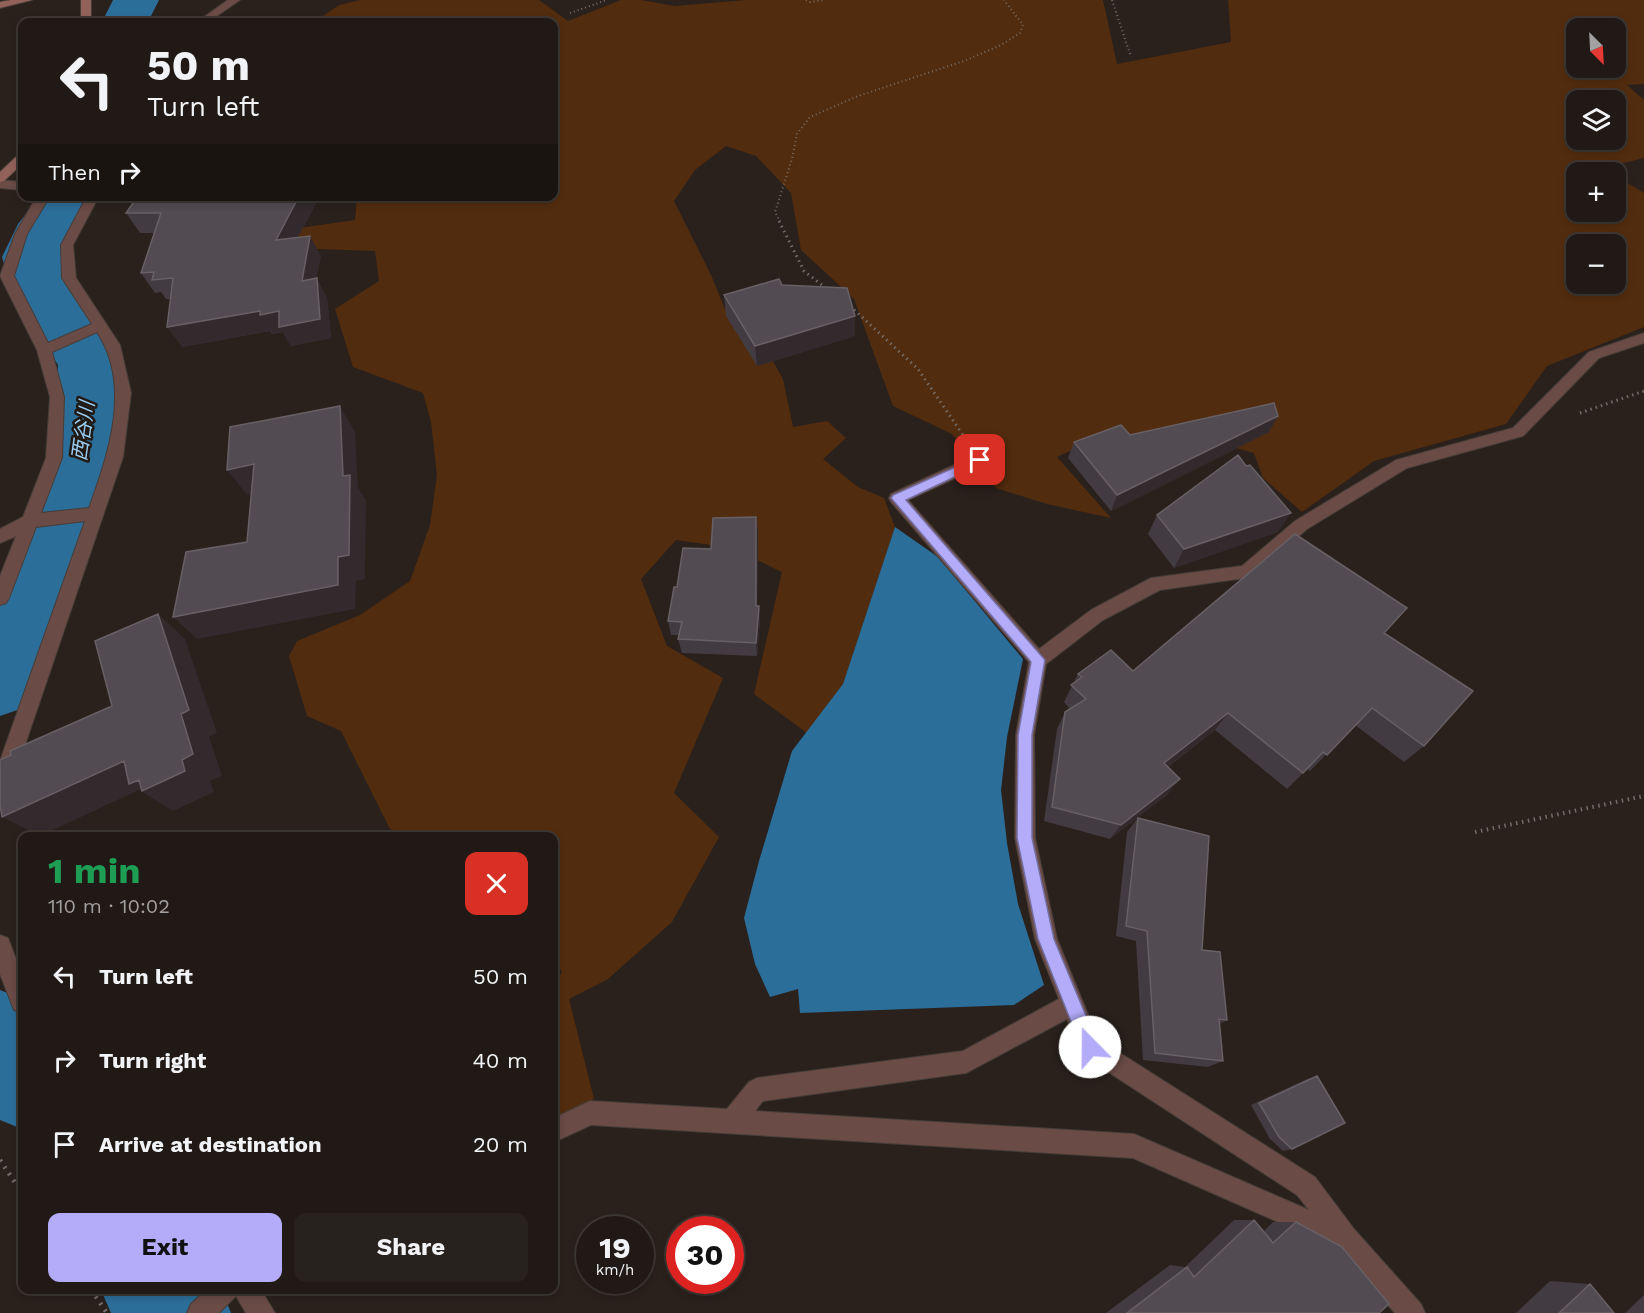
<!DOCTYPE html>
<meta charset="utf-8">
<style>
:root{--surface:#201915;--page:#28221e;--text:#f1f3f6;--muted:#a2a0a0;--line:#3d3834;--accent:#b4acf9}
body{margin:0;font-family:"Work Sans","Noto Sans JP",sans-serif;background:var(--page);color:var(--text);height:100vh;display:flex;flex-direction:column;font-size:22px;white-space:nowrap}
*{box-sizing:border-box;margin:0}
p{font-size:20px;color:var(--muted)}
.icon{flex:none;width:33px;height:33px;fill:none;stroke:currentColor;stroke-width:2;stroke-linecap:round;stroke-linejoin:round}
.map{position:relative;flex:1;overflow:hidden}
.sheet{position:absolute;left:18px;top:832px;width:540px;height:462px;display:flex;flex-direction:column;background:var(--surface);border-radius:12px;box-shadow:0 3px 9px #0003,0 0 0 2px var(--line)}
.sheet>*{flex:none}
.guide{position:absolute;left:18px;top:18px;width:540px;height:183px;border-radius:12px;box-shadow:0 3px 9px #0003,0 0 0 2px var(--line);background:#201915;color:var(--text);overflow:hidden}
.needle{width:39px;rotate:156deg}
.controls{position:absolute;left:1566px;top:18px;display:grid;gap:12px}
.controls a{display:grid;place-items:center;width:60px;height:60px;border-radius:12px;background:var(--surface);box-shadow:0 3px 9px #0003,0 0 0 2px var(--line);font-size:30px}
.speed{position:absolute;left:576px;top:1216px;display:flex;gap:12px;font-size:30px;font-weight:700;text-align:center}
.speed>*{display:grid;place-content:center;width:78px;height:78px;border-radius:50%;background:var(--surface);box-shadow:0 3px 9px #0003,0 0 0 2px var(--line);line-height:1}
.speed small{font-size:15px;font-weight:400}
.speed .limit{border:9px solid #d22;background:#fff;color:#111}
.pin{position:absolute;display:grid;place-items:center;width:51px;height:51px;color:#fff;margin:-26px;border-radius:12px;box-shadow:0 3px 9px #0006}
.me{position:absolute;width:66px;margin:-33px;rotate:338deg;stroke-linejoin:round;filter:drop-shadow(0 0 4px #0008)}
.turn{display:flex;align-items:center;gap:21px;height:126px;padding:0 30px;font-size:27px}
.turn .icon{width:78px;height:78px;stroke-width:2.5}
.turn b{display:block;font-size:42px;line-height:51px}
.then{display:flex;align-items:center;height:57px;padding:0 30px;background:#0003;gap:12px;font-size:22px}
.round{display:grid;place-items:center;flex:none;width:63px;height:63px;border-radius:12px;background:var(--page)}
.headline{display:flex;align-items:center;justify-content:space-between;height:102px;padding:0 30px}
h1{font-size:36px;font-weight:700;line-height:45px;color:#1e9e55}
.primary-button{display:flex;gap:12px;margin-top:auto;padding:12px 30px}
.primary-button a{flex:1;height:69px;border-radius:12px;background:var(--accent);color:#111;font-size:24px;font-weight:700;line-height:69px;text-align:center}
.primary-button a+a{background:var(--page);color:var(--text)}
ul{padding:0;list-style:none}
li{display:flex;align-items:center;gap:18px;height:84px;padding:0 30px}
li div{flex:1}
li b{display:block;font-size:22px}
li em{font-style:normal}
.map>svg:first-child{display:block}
.green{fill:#522c0e;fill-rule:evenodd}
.water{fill:#2c6e9a}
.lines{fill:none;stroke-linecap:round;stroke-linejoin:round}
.river{fill:#2c6e9a;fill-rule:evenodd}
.street-casing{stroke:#463d38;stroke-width:2}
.secondary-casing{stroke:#463d38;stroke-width:2}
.path-far3{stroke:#736c68;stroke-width:2;stroke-dasharray:1 3;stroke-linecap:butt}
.path-far2{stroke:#736c68;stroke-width:3;stroke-dasharray:1.5 4;stroke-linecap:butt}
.path-far1{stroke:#736c68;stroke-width:4;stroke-dasharray:1.5 4.5;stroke-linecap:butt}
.path{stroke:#736c68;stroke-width:4.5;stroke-dasharray:2 6;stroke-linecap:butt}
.street{fill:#6a4b46;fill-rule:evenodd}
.secondary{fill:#926159;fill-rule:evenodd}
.wall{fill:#423b42}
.shaded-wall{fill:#322a2d}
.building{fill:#524b51;stroke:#676065;stroke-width:1.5}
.route{fill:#b4acf9;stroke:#7570a2;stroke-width:1.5}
.labels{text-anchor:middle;stroke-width:5;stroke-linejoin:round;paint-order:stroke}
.water-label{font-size:20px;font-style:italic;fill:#9acdf3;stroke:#201813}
</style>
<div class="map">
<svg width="1644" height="1313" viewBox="0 0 1644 1313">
<rect width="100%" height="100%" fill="#2a211c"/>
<path class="green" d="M360 0H539L568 21 621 0H641L675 6 746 0H1103L1117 64 1231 42 1228 0H1644V84L1627 85 1644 100V158L1604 168 1610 172H1576V212H1616V176L1644 193V327L1547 366 1506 424 1374 461 1302 512 1263 478 1254 453 1166 428 1135 441 1102 436 1057 457 1111 518 1047 504 996 488 952 434 893 406 854 299 801 250 791 193 756 156 726 146 695 170 674 201 711 275 727 314 766 349 783 379 793 427 827 421 846 438 823 459 858 487 884 498 895 527 843 684 807 733 754 694 782 572 732 548 676 540 641 579 667 646 723 678 674 793 719 837 672 922 608 979 569 999 594 1099 554 1118V979L562 973 554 953V837H418L390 829 341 731 307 716 289 656 297 641 360 615 410 581 430 525 437 475 431 422 423 393 353 367 335 309 379 281 375 251 289 248 237 237 355 220 357 197 554 196V22H314L339 5ZM1576 28H1616V68H1576ZM1576 100H1616V140H1576ZM1576 244H1616V284H1576Z"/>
<path class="water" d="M895 527 938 557 1023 659 1007 737 1001 790 1007 843 1018 904 1044 985 1014 1005 800 1013 798 989 770 997 755 964 744 918 759 861 792 751 843 684Z"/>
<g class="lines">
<path class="river" d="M113 0H159L148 22H102Z
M40 196H99L74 228 62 257 69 280 85 309 124 364 119 453 41 681 29 706 0 716V577L49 453 58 365 27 317 9 280 2 257 18 224Z
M0 990 22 999V1129L0 1120Z
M101 1290H222L231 1313H111Z"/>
<defs>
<path id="street" d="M228 0H240L208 22H197Z
M0 180 22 182V190L0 188Z
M37 196H50L27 234 14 276 48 343 92 324 62 278 61 245 87 196H99L73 245 76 278 120 345 131 393 123 457 10 789 7 795 0 798V761L85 521 36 527 9 598 6 603 0 605V576L16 536 0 543V529L23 517 46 458 50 397 37 350 0 276 15 234ZM97 332C132 385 109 453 89 508L41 513 62 458 64 397 52 352Z
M1644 333V343L1599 358 1523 436 1407 468 1307 529 1252 577 1160 590 1103 620 1046 664 1034 735 1035 838 1057 939 1098 1039 1315 1177 1354 1229 1421 1304 1425 1313H1395L1337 1248 1133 1158 591 1125 554 1142V1118L590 1101 727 1109 749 1082 757 1078 963 1051 1059 999 1035 939 1015 838 1016 735 1029 662 891 502 889 498 891 494 974 456H986L988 460 986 464 908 500 1039 649 1091 610 1151 578 1242 566 1295 521 1396 460 1513 428 1589 352ZM1067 1019 1082 1055 1297 1195 1309 1210 1134 1134 755 1111 763 1101 966 1073Z
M0 935 8 938 22 975V1013L14 1010 0 974Z
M206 1290H261L275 1313H246L236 1296 219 1313H187L191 1304Z"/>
<path id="secondary" d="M11 0H32L0 8V2Z
M81 0H91V22H81Z
M18 155H22V164L4 181 0 182V172Z"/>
</defs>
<use href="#street" class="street-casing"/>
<use href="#secondary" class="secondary-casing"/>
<path class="path-far3" d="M806 0 810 2 825 0
M1112 0 1131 57
M570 13 607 0
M780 222 775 212 792 159 797 134 810 117 858 96 964 61 1001 45 1020 33 1023 25 1004 0"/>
<path class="path-far2" d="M779 221 804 271 827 289
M850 306 918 369 963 435
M1580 413 1644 391"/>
<path class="path-far1" d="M1475 832 1644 796"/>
<path class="path" d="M0 1160 22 1193
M91 1290 107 1313"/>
<use href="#street" class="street"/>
<use href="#secondary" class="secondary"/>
</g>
<path class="wall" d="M127 196H320L298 237 321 256 316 278 327 298 331 338 291 346 283 332 272 334 270 331 182 347 171 299H166L161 292 155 293 141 273 154 233H140L126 213 132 205Z
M782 285 855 316V336L757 366 726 316 724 295Z
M1269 432 1111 511 1068 458 1074 442 1130 435Z
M1157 515 1278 532 1174 568 1148 534Z
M756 517 758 532 757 606H759L760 620 757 656 682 653 678 639 679 635H671L668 621 711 549Z
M1384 633 1424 746 1404 762 1355 725 1310 771 1307 769 1287 789 1215 730 1168 767V794L1110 839 1044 821 1057 729 1065 712 1070 709 1064 702 1078 674 1133 671Z
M1138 818 1202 950 1227 1020 1220 1024 1223 1061 1208 1067 1143 1060 1136 941 1116 936 1127 832Z
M1317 1076 1292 1149 1283 1151 1270 1139 1251 1105 1307 1079Z
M1234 1220H1254L1264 1231 1273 1222H1296L1379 1313H1106L1170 1265 1185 1267Z
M1550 1281 1590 1284 1614 1313H1516Z
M1644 1295V1313H1625Z"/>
<path class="shaded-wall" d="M299 196H320L286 259 276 240Z
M310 236 321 256 312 301 302 281Z
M317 278 327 298 331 338 291 346 283 332 272 334 270 331 182 347 167 327 260 311H279Z
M855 316V336L757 366 755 346Z
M340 406 355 432 358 488 366 500 365 579 356 581 355 609 197 639 173 617 338 557 343 476Z
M1278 416 1269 432 1111 511 1117 495Z
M254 464 273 490 247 495 227 470Z
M1291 513 1278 532 1174 568 1184 549Z
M756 517 758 532 757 620 756 606Z
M759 606 760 620 757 656 756 643Z
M158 614 185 639 217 733 209 737 222 776 210 781 214 792 173 811 139 790 40 836 2 817 124 761 182 760 181 714Z
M1228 713 1215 730 1153 778 1164 763Z
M1180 779 1168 794 1110 839 1121 825Z"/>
<path class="building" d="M138 196H299L276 240 310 236 302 281 317 278 320 319 279 327V311L260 315V311L167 327 173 278 152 280 154 272 141 273 161 213H126Z
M779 279 782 285 847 288 855 316 755 346 724 295Z
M1274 403 1278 416 1117 495 1074 442 1121 425 1130 435Z
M340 406 343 476 350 475 349 555 338 557V585L173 617 186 552 247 542 254 464 227 470 230 427Z
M1238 455 1246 466 1250 465 1291 513 1184 549 1157 515Z
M756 517V606H759L756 643 678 639 682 622 668 621 674 587H677L683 548 711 549 713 518Z
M1295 534 1407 608 1384 633 1473 691 1424 746 1372 708 1327 755 1323 752 1303 773 1228 713 1164 763 1180 779 1121 825 1052 807 1065 712 1086 699 1071 685 1082 677 1078 674 1111 650 1133 671Z
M158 614 189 710 181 714 193 754 182 760 185 771 142 791 139 780 129 784 124 761 2 817 0 805V760L11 755 10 751 112 706 95 641Z
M1138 818 1209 836 1202 950 1220 952 1227 1020 1219 1019 1223 1061 1155 1053 1147 931 1126 926Z
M1317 1076 1345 1123 1292 1149 1279 1137 1259 1103Z
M1254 1220 1273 1243 1296 1222 1342 1247 1389 1304 1379 1313H1127L1187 1267 1194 1277Z
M1590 1284 1614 1313H1559Z"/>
<path class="route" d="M980 456 986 460 984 463 906 500 1045 660 1032 735V838L1054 939 1099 1047 1096 1054 1090 1056 1084 1054 1038 939 1017 838 1018 735 1031 662 891 498 893 495Z"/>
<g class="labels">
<g class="water-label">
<text transform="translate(83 431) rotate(-82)" y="7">西谷川</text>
</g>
</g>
</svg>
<div class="controls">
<a><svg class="needle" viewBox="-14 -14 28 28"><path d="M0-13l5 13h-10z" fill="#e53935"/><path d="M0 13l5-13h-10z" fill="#a2a0a0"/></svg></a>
<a><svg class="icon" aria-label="layers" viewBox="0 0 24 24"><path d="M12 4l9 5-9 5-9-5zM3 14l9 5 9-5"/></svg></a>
<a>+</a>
<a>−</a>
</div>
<div class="speed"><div>19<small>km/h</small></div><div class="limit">30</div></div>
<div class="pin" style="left:980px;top:460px;background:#d93025"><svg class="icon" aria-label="arrive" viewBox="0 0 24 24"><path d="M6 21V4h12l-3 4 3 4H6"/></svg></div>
<svg class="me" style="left:1090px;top:1047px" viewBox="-20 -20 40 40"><circle r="19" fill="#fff"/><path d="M0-13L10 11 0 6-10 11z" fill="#b4acf9"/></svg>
<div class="guide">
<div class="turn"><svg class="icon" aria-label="left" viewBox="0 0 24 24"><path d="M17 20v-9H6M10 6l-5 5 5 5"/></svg><div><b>50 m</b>Turn left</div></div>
<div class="then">Then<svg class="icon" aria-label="right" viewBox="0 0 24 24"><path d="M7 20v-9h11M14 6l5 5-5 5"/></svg></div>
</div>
<section class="sheet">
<div class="headline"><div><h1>1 min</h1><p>110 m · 10:02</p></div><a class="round" style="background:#d93025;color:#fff"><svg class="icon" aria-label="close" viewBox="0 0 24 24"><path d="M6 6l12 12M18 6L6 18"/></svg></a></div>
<ul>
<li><svg class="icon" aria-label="left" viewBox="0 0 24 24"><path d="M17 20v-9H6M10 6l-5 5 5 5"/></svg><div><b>Turn left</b></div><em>50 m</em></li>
<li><svg class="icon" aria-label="right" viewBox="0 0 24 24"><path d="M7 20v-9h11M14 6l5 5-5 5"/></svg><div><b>Turn right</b></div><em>40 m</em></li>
<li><svg class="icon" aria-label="arrive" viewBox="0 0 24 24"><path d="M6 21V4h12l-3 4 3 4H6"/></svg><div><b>Arrive at destination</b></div><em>20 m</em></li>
</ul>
<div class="primary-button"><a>Exit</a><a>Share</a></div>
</section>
</div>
